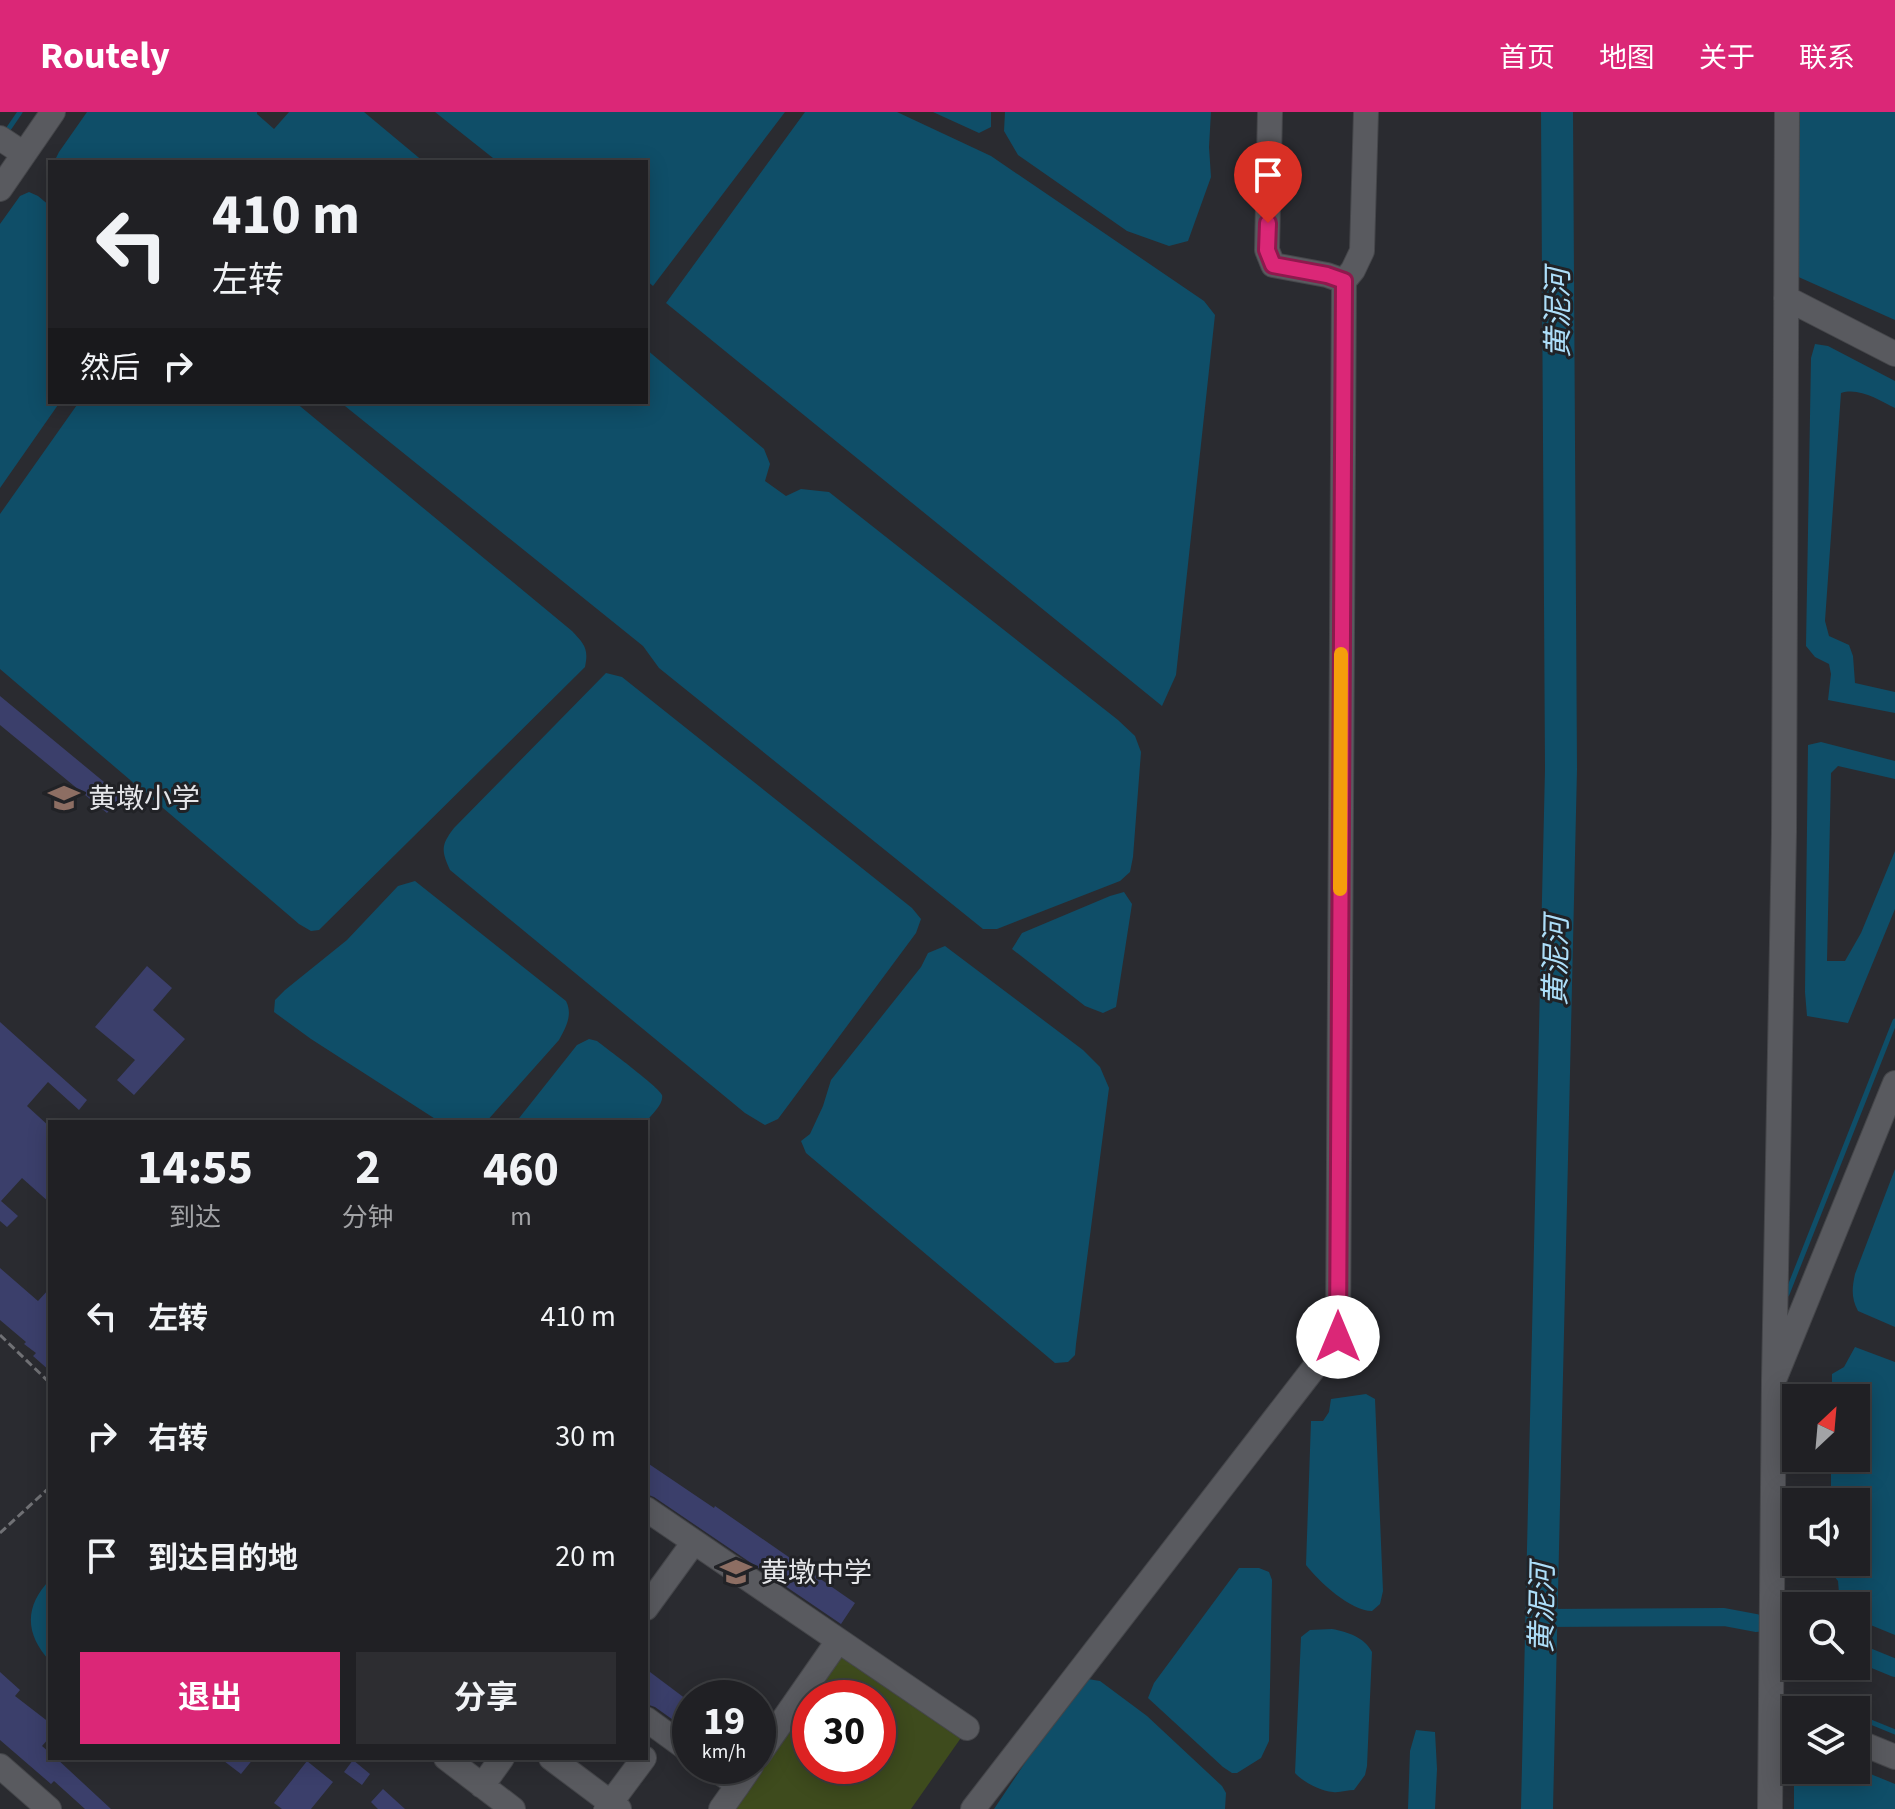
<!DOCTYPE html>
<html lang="zh">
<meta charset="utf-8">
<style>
:root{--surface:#202024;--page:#2d2d31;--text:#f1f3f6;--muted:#a2a3a6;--line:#3d3e41;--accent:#db2777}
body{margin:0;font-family:"Source Sans 3","Noto Sans SC",sans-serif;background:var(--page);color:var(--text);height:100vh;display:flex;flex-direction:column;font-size:30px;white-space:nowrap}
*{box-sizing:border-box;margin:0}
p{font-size:26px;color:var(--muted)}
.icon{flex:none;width:44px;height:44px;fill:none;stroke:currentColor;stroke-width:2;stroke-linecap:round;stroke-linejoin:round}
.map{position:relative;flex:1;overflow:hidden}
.side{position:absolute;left:48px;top:1008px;width:600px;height:640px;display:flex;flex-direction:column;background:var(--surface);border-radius:0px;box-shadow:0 4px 20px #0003,0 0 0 2px var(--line)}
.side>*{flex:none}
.banner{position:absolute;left:48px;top:48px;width:600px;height:244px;border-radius:0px;box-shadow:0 4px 20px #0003,0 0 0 2px var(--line);background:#202024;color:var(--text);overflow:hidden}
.needle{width:52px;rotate:26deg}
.tools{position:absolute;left:1782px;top:1272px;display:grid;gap:16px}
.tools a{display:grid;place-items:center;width:88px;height:88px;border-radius:0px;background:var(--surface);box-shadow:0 4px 20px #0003,0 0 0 2px var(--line);font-size:40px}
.speed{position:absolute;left:672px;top:1568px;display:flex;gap:16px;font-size:40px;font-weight:700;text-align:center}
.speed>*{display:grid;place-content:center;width:104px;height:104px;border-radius:50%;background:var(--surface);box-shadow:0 4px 20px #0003,0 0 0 2px var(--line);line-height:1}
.speed small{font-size:20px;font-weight:400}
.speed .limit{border:12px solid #d22;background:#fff;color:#111}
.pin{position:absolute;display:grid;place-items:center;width:68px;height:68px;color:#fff;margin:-82px -34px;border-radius:50% 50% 50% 0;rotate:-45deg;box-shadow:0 0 8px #0007}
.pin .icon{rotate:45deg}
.me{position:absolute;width:88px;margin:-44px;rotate:0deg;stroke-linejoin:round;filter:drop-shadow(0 0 6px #0008)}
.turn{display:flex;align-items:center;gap:28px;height:168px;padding:0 32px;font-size:36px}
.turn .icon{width:104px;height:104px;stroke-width:2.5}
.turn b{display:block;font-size:56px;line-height:68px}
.then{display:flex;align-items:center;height:76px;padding:0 32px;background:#0003;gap:16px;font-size:30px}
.eta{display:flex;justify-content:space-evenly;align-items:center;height:136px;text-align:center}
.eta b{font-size:48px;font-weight:700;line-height:56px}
.primary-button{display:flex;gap:16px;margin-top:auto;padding:16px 32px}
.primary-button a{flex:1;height:92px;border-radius:0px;background:var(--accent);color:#fff;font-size:32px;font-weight:700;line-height:92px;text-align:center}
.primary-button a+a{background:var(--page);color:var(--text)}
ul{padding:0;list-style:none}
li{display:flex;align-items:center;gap:24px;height:120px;padding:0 32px}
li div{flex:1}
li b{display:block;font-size:30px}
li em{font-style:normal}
header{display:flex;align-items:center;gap:48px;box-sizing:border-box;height:112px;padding:0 40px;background:var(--accent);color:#fff}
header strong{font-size:38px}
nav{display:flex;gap:44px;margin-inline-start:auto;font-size:28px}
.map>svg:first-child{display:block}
.green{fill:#3e4b1d;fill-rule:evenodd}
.water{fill:#0f4e68}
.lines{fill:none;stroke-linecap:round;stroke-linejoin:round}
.stream{stroke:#0f4e68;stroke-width:5}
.canal{stroke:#0f4e68;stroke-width:18}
.river{stroke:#0f4e68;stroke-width:32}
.building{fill:#3b3f6b}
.minor-casing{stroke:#45464a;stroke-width:26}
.path{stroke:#707175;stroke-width:3;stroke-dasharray:8 4;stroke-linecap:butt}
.minor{stroke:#595a5f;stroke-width:24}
.route-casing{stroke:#8e194d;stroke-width:20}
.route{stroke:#db2777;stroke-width:14}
.slow{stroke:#f59e0b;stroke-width:14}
.labels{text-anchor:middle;stroke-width:6;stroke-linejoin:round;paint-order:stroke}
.poi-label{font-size:28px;fill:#e4e5e8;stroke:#212226;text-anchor:start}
.water-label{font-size:30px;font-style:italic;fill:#addef9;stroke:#212226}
</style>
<header>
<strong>Routely</strong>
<nav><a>首页</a><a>地图</a><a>关于</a><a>联系</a></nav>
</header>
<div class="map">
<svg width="1895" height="1697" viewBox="0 0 1895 1697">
<rect width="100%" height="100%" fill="#2a2b30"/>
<path class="green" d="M839 1540 963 1623 911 1697H730ZM810 1586H878V1654H810Z"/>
<path class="water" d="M87 0H257V2L274 17 289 0H364L424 50H54L59 40Z
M435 0H785L653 174 646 168V50H498Z
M805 0H897L991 44 1204 189 1215 203 1176 563 1162 594 666 191Z
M933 0H991V15L979 21Z
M1005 0H1211L1209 35 1211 65 1188 129 1169 134 1127 119 1018 43 1004 19Z
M1797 0H1895V208L1794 163Z
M29 80 38 84 50 94V290H60L0 376V112L20 84Z
M1815 232 1828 234 1895 269V296C1879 288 1859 275 1841 281L1825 509 1829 524 1849 533 1853 544 1855 571 1895 580V601L1828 588 1831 562 1829 552 1815 545 1806 534 1811 246Z
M646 237 764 337 770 352 765 369 786 384 801 377 829 380 1118 608 1135 624 1141 640 1133 745 1130 760 1120 769 997 817H983L659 556 643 534 340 290H646Z
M79 290H295L572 519C584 532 589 536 585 555L319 818 311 819 299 812 0 557V402Z
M606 561 622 565 912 796 921 807 916 821 778 1007 765 1013 745 1001 450 758C441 738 441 733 454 716Z
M1821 630 1895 649V667L1838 654 1831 661 1827 849H1845L1861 821 1895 739V797L1848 911 1807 904 1805 880 1808 633Z
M415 769 566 889C573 903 566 915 559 928L486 1010H440L311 927 274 900 275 888 285 878 347 828 398 774Z
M1124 780 1132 792 1116 895 1103 901 1085 894 1012 837 1022 821 1110 784Z
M945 834 1083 938 1100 955 1109 976 1076 1232 1075 1243 1068 1250 1055 1251 806 1041 801 1029 810 1022 823 994 831 968 921 855 928 841Z
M589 927 597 929C606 936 660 976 662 983 664 992 651 1003 646 1010H516L577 933Z
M1895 1057V1215L1858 1199C1851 1186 1852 1176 1855 1162Z
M1855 1235 1895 1250V1523L1856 1507V1494H1840L1838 1469 1830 1459 1831 1450H1856V1390H1831V1346H1856V1286H1832V1262L1844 1255Z
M1366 1282 1375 1287 1383 1479 1380 1492 1372 1499C1351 1499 1319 1470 1306 1453L1311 1309H1323L1329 1300 1331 1287Z
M1239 1456H1259L1269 1460 1272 1468 1269 1629 1261 1646 1237 1661H1232L1223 1655 1148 1586 1154 1571Z
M50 1468V1549C25 1523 24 1494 50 1468Z
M1332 1517C1348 1520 1364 1525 1372 1540L1367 1654 1365 1663 1354 1678C1348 1678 1339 1681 1333 1680 1320 1679 1303 1670 1295 1661L1301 1525 1310 1518Z
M1082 1566 1100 1569 1147 1604 1222 1674 1226 1681 1225 1697H994Z
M1416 1618 1435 1620 1437 1657 1435 1697H1408L1410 1639Z
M1856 1656 1895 1672V1697H1794V1672L1799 1658H1856Z"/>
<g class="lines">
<path class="stream" d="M5 22 20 0
M1787 1182 1895 909
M1812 1585 1843 1598
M1856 1604 1895 1620"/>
<path class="canal" d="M1541 1506 1724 1505 1756 1511
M1787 1517 1796 1519
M1856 1540 1895 1556"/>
<path class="river" d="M1537 1697 1561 657 1557 0"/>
</g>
<path class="building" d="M0 584 121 684 107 701 0 613Z
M147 854 172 876 153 898 185 927 134 983 117 968 135 948 95 915Z
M0 910 87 988 79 998 48 970 27 994 50 1015V1091L22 1066 1 1089 18 1104 7 1115 0 1109Z
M0 1156 38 1189 50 1176V1259L33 1244 36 1241 24 1232 26 1230 0 1208Z
M646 1350 714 1396 715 1394 855 1491 841 1512 654 1385 646 1382Z
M646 1557 690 1590V1620L655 1595 646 1592Z
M0 1560 20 1578 15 1584 50 1611V1625L42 1634 50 1641V1646H56L111 1697H85L54 1669 51 1672 0 1628Z
M220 1646H254L241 1662Z
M353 1648 370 1662 362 1673 344 1660Z
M307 1649 333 1670 311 1697H282L274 1691Z
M383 1677 405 1697H378L371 1690Z"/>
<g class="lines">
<defs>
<path id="minor" d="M0 26 24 42
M0 77 53 0
M1344 169 1353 158 1362 139 1366 0
M1786 186 1895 242
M1774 1268 1784 720 1787 0
M646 1397 967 1616
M646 1496 694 1430
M1771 1593 1796 1603
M646 1607 690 1639
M1856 1629 1895 1645
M758 1644 838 1529
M446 1646 513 1697
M551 1646 619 1697
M0 1654 49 1697
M711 1654 738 1673 751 1654
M482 1674 502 1646
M606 1697 644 1646
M721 1697 738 1673
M973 1697 1338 1225 1344 169 1327 163 1273 153 1267 138 1270 0
M1770 1697 1774 1268 1895 971"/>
</defs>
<use href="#minor" class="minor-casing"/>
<path class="path" d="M0 1223 50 1271
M0 1421 50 1375"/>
<use href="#minor" class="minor"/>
</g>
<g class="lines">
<defs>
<path id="route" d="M1268 111 1267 138 1273 153 1327 163 1344 169 1338 1225"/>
</defs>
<use href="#route" class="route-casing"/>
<use href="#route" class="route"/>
<path class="slow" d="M1340 777 1341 542"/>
</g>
<defs>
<symbol id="school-bare" viewBox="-9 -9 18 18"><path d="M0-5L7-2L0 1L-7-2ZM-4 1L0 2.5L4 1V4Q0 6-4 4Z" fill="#8d6e63" stroke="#212226" stroke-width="2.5" paint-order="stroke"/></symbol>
</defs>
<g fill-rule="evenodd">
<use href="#school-bare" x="42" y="664" width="44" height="44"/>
<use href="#school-bare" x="714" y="1438" width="44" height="44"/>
</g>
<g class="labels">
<g class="poi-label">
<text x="88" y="696">黄墩小学</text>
<text x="760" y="1470">黄墩中学</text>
</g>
<g class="water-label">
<text transform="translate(1558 201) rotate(-90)" y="10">黄泥河</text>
<text transform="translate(1556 849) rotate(-89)" y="10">黄泥河</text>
<text transform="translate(1542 1496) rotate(-89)" y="10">黄泥河</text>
</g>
</g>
</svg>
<div class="tools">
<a><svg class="needle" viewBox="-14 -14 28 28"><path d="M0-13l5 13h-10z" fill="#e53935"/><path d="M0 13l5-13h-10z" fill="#a2a3a6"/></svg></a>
<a><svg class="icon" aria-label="sound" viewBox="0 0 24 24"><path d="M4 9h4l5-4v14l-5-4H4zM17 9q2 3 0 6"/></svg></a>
<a><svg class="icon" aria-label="search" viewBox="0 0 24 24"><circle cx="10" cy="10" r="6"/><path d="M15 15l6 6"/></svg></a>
<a><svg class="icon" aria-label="layers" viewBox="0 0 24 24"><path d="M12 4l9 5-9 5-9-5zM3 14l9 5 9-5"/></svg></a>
</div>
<div class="speed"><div>19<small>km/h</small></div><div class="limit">30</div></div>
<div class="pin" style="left:1268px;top:111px;background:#d93025"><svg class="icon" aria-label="arrive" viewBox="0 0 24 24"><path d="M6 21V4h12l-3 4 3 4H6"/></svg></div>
<svg class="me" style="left:1338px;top:1225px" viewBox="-20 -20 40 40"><circle r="19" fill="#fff"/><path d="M0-13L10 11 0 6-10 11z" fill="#db2777"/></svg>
<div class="banner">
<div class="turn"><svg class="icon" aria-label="left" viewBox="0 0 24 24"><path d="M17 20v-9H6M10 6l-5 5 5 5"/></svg><div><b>410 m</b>左转</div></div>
<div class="then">然后<svg class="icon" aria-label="right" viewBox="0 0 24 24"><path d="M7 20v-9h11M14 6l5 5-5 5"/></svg></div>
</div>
<section class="side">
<div class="eta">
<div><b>14:55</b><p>到达</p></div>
<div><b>2</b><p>分钟</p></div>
<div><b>460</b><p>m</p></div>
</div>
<ul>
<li><svg class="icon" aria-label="left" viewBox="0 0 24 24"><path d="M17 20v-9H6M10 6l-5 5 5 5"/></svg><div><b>左转</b></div><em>410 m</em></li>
<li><svg class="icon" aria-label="right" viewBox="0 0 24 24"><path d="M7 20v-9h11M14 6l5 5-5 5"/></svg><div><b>右转</b></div><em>30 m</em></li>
<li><svg class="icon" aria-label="arrive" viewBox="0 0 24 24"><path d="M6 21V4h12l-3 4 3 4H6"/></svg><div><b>到达目的地</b></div><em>20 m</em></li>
</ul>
<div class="primary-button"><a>退出</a><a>分享</a></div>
</section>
</div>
